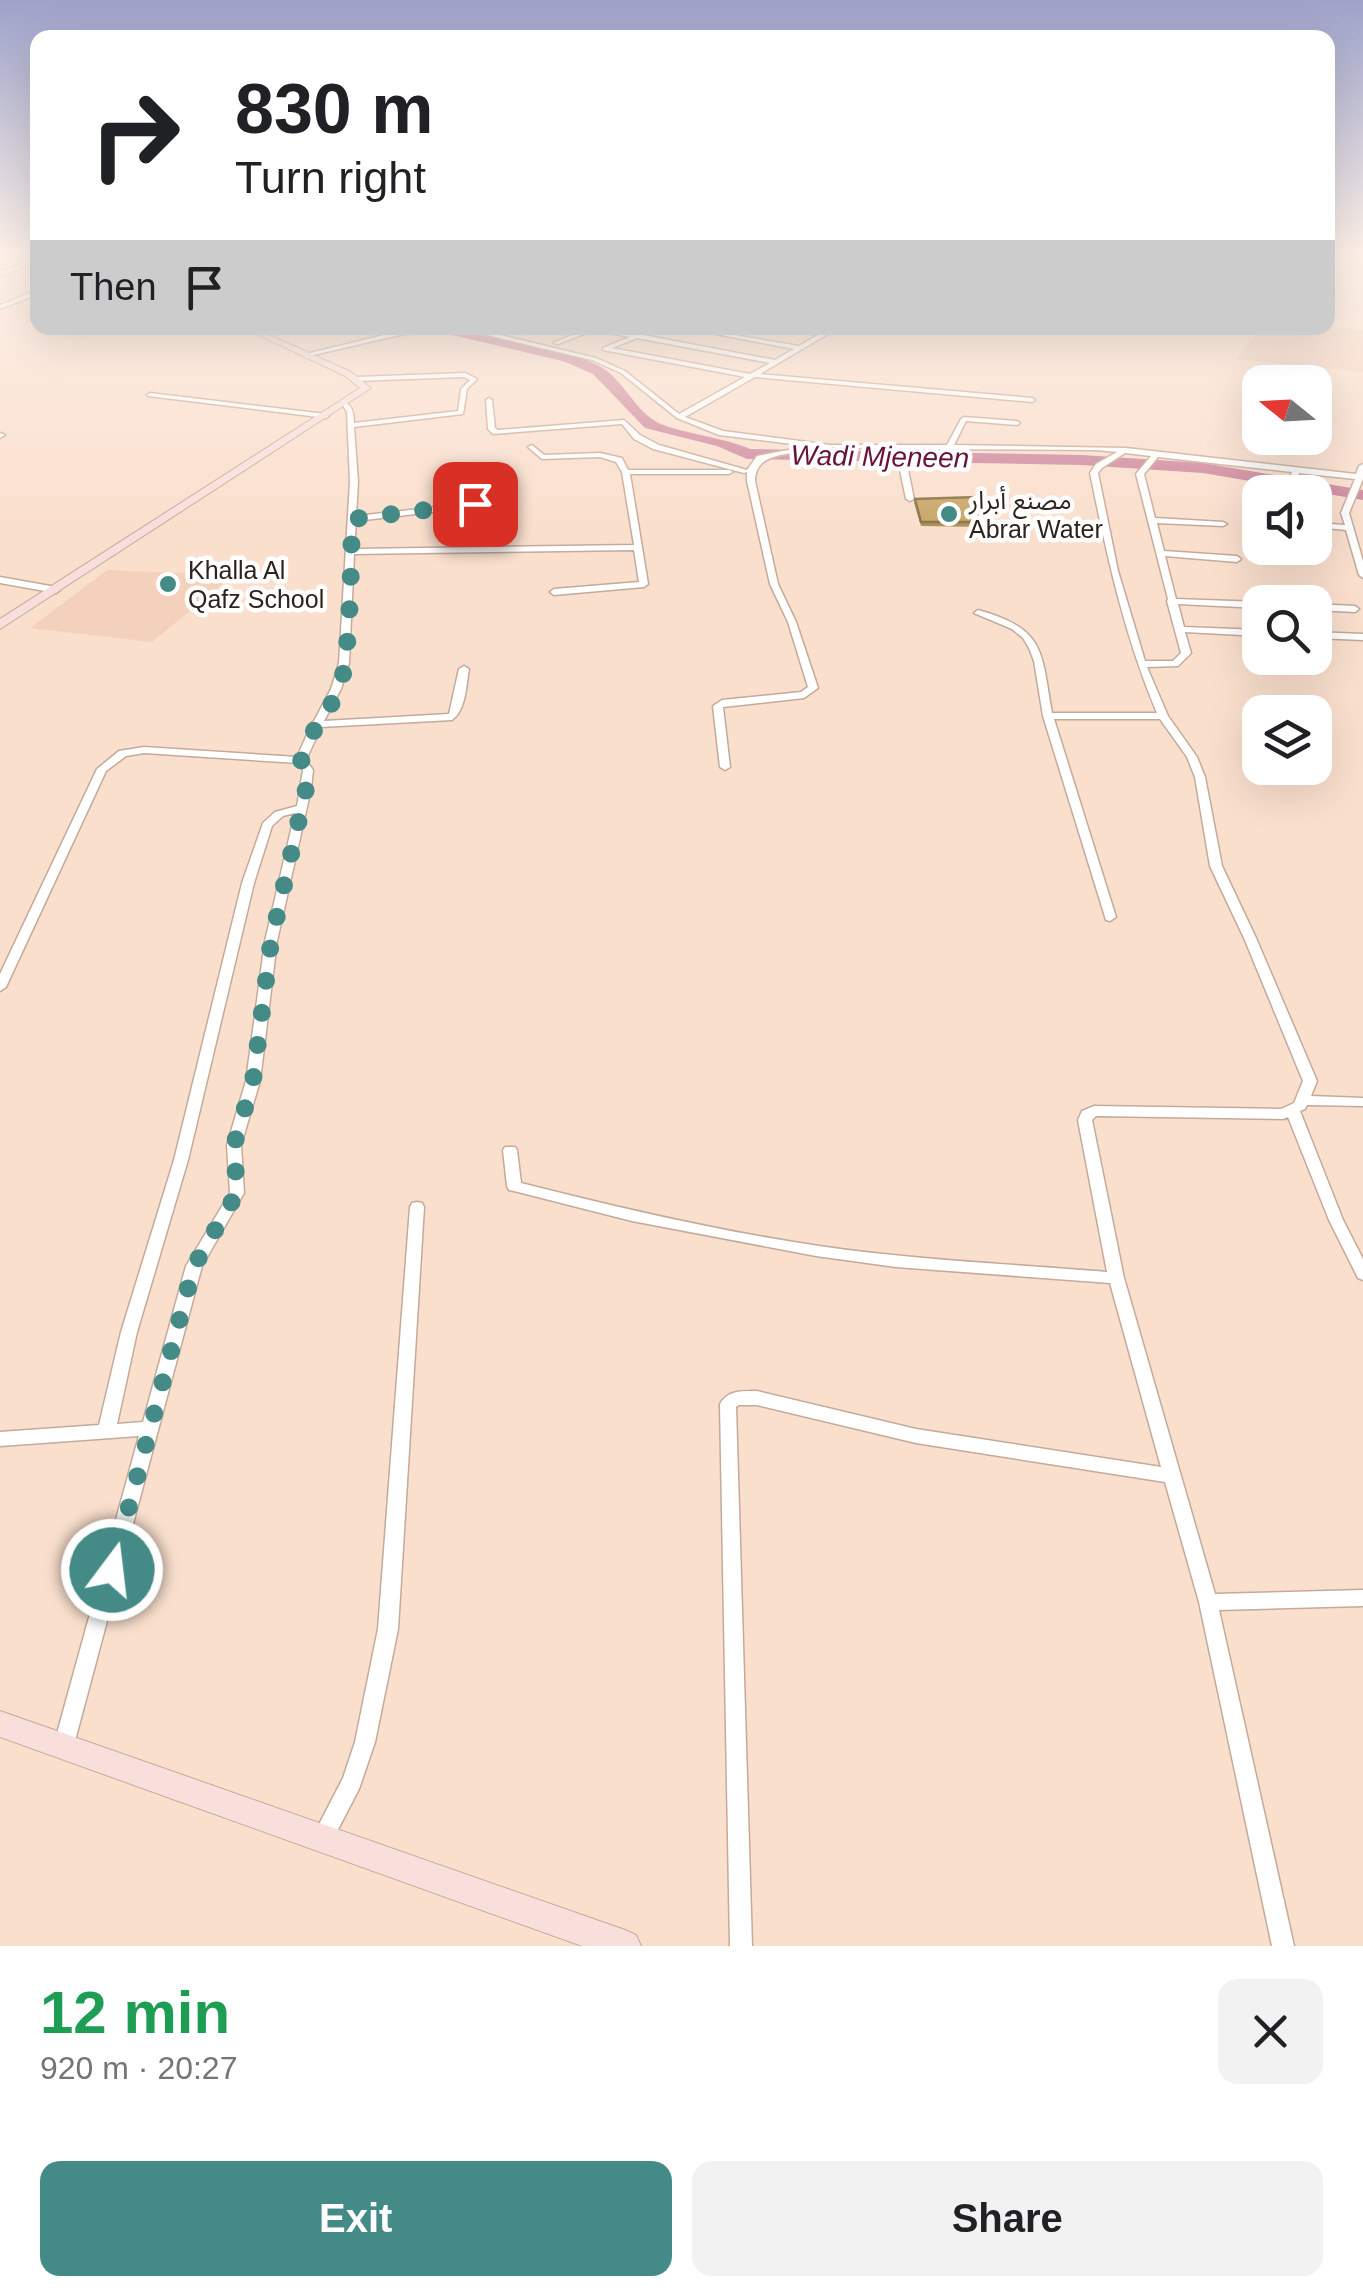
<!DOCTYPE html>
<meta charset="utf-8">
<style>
:root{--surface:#fff;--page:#f2f2f2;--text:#202124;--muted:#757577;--accent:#448b88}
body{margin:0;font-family:Helvetica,"Noto Sans Arabic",sans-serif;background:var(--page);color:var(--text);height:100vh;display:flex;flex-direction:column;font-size:38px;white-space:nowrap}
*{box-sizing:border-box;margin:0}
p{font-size:32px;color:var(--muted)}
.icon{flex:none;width:55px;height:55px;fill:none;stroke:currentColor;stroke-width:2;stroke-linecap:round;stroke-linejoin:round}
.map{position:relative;height:1946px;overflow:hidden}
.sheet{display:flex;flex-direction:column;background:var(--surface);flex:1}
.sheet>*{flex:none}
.banner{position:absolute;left:30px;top:30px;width:1305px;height:305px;border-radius:20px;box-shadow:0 10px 40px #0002;background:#fff;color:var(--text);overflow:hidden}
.needle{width:65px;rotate:288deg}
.tools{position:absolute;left:1242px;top:365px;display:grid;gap:20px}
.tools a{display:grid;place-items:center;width:90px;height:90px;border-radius:20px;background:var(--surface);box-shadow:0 10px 40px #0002;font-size:50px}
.pin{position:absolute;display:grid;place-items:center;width:85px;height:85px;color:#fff;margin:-42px;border-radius:20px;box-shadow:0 5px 15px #0006}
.me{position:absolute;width:110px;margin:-55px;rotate:15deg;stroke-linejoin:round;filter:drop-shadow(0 0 8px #0008)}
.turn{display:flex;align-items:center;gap:35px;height:210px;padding:0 40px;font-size:45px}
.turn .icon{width:130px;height:130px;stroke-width:2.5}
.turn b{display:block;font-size:70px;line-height:85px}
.then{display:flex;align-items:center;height:95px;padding:0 40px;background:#0003;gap:20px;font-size:38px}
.round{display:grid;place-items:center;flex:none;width:105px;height:105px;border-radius:20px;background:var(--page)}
.head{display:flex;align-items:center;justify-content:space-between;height:170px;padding:0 40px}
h1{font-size:60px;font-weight:800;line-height:75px;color:#1e9e55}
.cta{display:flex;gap:20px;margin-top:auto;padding:20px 40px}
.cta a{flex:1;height:115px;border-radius:20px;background:var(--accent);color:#fff;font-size:40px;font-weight:800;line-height:115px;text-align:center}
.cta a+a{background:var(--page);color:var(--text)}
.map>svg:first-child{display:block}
.built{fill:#f3d1bc}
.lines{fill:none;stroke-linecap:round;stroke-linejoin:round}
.river{fill:#cd869c;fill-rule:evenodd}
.street-casing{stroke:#c4aa9a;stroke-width:3}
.secondary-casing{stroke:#c4aa9a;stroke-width:2}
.street{fill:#fff;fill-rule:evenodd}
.secondary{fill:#f9dfdc;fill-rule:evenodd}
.wall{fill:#ad905a}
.building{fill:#c9a769;stroke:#8d754a;stroke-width:2.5}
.route{stroke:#448b88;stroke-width:18;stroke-dasharray:0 32.4}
.poi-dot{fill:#448b88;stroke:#fff;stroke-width:4}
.labels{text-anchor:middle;stroke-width:9;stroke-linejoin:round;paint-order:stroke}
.far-poi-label{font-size:25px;fill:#2d231d;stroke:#fff;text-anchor:start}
.far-water-label{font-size:28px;font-style:italic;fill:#671338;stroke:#fff}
</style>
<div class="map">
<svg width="1363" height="1946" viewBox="0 0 1363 1946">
<rect width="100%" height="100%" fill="#fadfcd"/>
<path class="built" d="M1328 327 1363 330V372L1236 359 1261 328Z
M107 570 203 574 225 582 152 642 30 628Z"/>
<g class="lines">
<path class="river" d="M422 328C459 326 568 348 601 367 622 379 634 408 655 421 672 432 724 437 750 449L1082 455 1203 463 1363 490V500L1203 473 1082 465 747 459 717 446 645 428 593 374 563 361Z"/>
<defs>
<path id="street" d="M25 263 30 264 0 276V272Z
M38 290V294L0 309V305Z
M471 328 596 358 625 371 679 414 745 377 603 350V348L630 337 594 330 558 344 553 343 589 328 636 334 652 328H659L643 335 775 360 794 349 684 328H694L799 346 818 335 785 330 782 328 823 332 831 328H838L760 374 1032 398 1035 400 1032 402 755 377 685 417 723 431 830 445H947L961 419 964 417 1017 421 1020 423 1017 425 966 421 954 445 1126 448 1356 474 1359 466 1363 464V479L1349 513 1363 561V578L1359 575 1346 530 1315 527V523L1345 525 1341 513 1355 479 1299 473 1292 492H1286L1292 472 1158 457 1144 474 1155 518 1223 522 1227 524 1223 526 1157 523 1164 551 1237 556 1241 559 1237 562 1165 556 1176 599 1261 602 1260 608 1178 604 1184 627 1260 630V636L1185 632 1191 653 1178 666 1147 667 1168 716 1197 757 1205 777 1222 866 1256 938 1317 1081 1311 1096 1363 1098V1106L1307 1105 1305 1109 1300 1111 1343 1220 1363 1259V1280L1358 1278 1329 1220 1288 1117 1283 1119 1096 1116 1092 1120 1124 1278 1215 1594 1363 1590V1606L1219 1610 1294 1946H1272L1199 1602 1165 1482 916 1443 757 1405H739L736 1407 752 1946H730L720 1404C728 1390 742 1391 757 1391L916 1429 1161 1467 1110 1283 896 1267 816 1256 632 1221 514 1191 509 1190 507 1186 503 1150 505 1147H515L517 1150 521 1183C619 1208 718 1231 819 1246 914 1260 1011 1264 1107 1272L1078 1120 1082 1111 1094 1106 1281 1109 1294 1103 1303 1081 1244 938 1210 866 1195 777 1187 757 1160 719H1054L1116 917 1110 921 1106 920 1043 716 1034 661 1029 648 1023 638 1012 629 974 613 978 610C1046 629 1041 651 1052 713H1157C1124 635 1107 556 1090 473L1096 464 1117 452 1096 450 898 449 906 460 914 499 910 501 906 499 898 460 891 449 815 447 812 450C789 455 755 452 755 481L778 584 796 622 818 688 804 698 723 707 730 767 725 770 720 767 713 706 722 700 801 692 808 687 788 622 770 584 747 481V472L744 473 653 449 634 439 622 424 493 434 488 429 486 400 489 398 492 400 495 428 498 430 624 420 640 435 659 445 747 470 757 456 809 446 719 435 677 418 621 373 592 360 470 331 404 334 309 356 306 354 404 330ZM637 338 770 363 750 374 612 348ZM1125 453 1151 456 1136 474 1168 599 1167 601 1181 653 1173 661H1145L1118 571 1098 473 1102 468Z
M527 328H534L522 334 517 333Z
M465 373 477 379 467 389 463 414 354 427 358 482 356 516 483 502 487 504 483 506 356 521 354 549 634 545 622 472 616 462 600 457 542 459 528 447 532 445 544 455 600 453 622 458 628 470H729L733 472 729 474H630L648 584 644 587 554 595 550 592 554 589 639 582 634 550 354 554 349 663 341 689 324 721 449 714 459 669 464 666 469 669C466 686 466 710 452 720L321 727 306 760 313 770 311 789 277 941 260 1081 241 1145 244 1193 202 1266 73 1748 70 1755 63 1758 56 1755 53 1748 139 1436 0 1446V1432L99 1425 121 1332 174 1160 242 883 263 823 275 812 297 806 303 770 298 763 144 753 126 756 106 771 6 987 0 991V974L97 769 119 751 144 747 297 757 311 726 310 724 314 721 331 689 339 663 350 482 347 412 342 404 345 402C353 406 354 415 354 423L458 411 461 389 470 380 464 377 357 381 354 379 357 377ZM295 813 265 941 246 1081 227 1145 230 1193 186 1266 143 1422 117 1424 137 1332 188 1160 254 883 272 826 283 816Z
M150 393 326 414 329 416 326 418 148 396 147 395Z
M0 433 5 435 0 438Z
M0 577 56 587 60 590 56 593 0 583Z
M1315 604 1355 606 1359 609 1355 612 1315 610Z
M1315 632 1363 634V640L1315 638Z
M417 1202 422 1203 424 1207 398 1629 375 1742 359 1789 330 1845 323 1849 316 1845 312 1838 343 1778 355 1742 378 1629 410 1207 412 1203Z"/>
<path id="secondary" d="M0 259 38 263V267L0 263Z
M244 328H254L351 372 371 388 0 629V619L360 388 345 376Z
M0 1711 625 1930 636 1935 641 1946H582L0 1737Z"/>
</defs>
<use href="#street" class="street-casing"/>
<use href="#secondary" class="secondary-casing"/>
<use href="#street" class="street"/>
<use href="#secondary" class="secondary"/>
</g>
<path class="wall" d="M915 499 986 522 985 527 921 526 914 503Z"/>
<path class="building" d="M978 497 986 522H921L915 499Z"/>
<linearGradient id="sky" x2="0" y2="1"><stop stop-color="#9da2ca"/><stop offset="0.48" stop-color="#fdf1e8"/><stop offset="1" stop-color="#fdf1e8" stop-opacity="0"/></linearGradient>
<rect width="1363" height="527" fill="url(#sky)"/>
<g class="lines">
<path class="route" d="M112 1570 194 1266 237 1193 234 1145 253 1081 271 942 306 789 308 770 301 760C311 728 325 718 338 692 351 664 351 555 352 519L475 504"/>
</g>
<g class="poi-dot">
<circle cx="949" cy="514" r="10"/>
<circle cx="168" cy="584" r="10"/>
</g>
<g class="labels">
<g class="far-poi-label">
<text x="969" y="509">مصنع أبرار<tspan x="969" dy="29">Abrar Water</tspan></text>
<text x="188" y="579">Khalla Al<tspan x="188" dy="29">Qafz School</tspan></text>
</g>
<g class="far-water-label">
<text transform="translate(880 456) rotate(1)" y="10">Wadi Mjeneen</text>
</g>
</g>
</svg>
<div class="tools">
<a><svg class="needle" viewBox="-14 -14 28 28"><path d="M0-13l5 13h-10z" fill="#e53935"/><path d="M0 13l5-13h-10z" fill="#757577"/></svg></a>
<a><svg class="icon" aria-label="sound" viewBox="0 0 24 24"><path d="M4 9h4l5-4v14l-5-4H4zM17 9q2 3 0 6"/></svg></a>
<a><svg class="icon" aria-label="search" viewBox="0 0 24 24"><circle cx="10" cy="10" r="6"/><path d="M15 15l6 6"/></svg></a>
<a><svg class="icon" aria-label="layers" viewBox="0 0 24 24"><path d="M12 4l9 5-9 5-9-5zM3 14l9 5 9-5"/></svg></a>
</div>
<div class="pin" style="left:475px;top:504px;background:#d93025"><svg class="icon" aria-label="arrive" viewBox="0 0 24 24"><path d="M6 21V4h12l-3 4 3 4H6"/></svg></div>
<svg class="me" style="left:112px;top:1570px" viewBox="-20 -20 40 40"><circle r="17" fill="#448b88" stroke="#fff" stroke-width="3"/><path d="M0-11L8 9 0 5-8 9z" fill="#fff"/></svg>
<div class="banner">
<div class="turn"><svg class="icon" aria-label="right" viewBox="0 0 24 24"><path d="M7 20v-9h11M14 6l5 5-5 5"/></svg><div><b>830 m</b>Turn right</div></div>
<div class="then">Then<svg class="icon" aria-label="arrive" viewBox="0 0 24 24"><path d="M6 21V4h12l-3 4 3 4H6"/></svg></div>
</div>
</div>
<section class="sheet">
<div class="head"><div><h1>12 min</h1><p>920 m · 20:27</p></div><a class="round"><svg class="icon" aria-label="close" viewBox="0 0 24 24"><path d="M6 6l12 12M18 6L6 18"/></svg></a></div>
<div class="cta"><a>Exit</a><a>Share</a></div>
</section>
